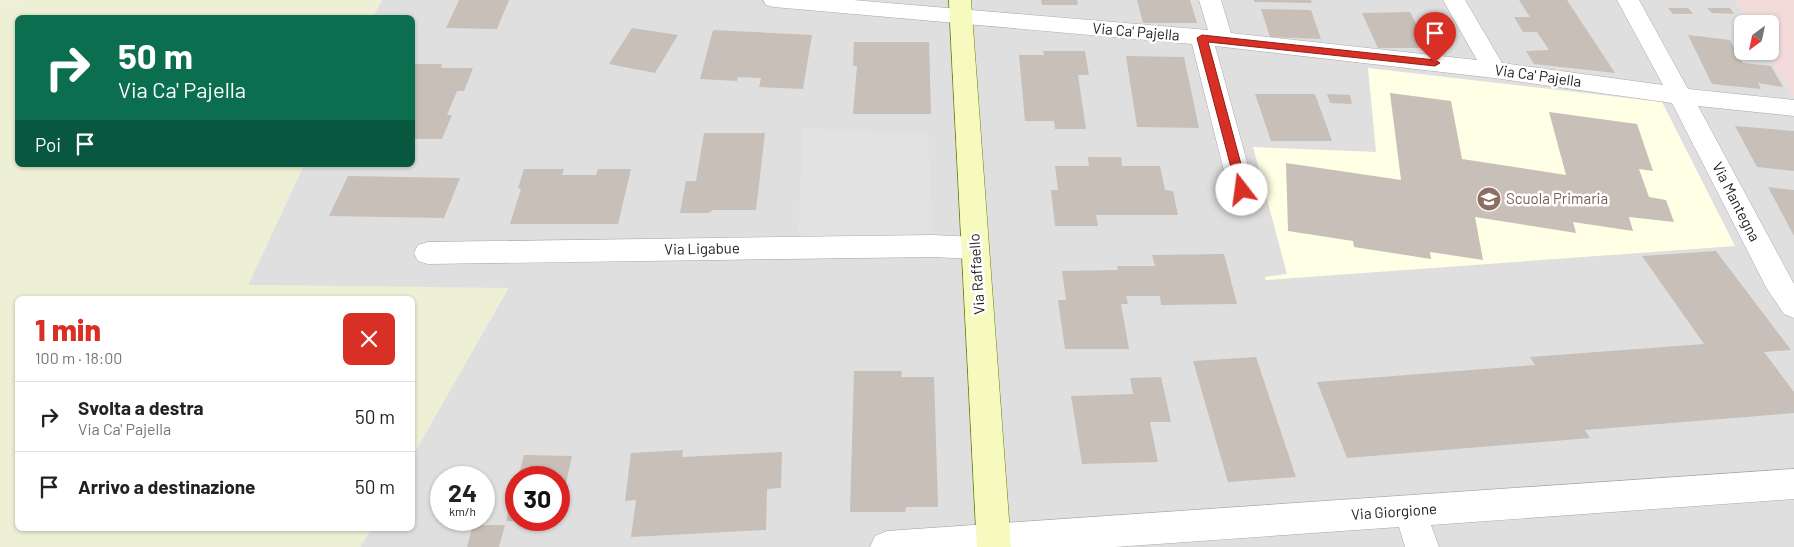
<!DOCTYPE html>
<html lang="it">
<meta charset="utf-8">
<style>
:root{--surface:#fff;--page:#f6f6f6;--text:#222;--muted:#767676;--line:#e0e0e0;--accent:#d93025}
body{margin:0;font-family:Barlow,sans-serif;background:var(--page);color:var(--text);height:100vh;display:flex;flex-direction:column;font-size:19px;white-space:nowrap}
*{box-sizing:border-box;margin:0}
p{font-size:16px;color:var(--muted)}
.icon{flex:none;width:28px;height:28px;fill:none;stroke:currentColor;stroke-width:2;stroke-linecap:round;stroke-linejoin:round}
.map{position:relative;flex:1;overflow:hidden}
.side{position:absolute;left:15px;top:296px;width:400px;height:235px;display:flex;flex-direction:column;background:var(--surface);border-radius:8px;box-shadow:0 1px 4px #0004}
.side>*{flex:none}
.hud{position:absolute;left:15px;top:15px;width:400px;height:152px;border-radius:8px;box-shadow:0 1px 4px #0004;background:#0b6e4f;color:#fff;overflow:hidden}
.needle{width:32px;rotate:213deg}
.controls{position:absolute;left:1734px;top:15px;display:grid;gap:10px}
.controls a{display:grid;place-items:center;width:45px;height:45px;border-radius:8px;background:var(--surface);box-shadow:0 1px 4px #0004;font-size:25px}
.speed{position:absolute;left:430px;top:466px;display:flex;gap:10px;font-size:25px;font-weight:700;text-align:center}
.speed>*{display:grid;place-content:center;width:65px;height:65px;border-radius:50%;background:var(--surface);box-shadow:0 1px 4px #0004;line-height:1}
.speed small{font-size:12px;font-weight:400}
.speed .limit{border:8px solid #d22;background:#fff;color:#111}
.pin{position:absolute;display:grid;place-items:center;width:42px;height:42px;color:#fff;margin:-51px -21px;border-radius:50% 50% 50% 0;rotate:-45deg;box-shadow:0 0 5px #0007}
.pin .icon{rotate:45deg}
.me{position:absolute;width:55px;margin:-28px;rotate:345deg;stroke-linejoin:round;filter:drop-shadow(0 0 4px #0008)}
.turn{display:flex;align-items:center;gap:18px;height:105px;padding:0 20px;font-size:22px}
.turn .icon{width:65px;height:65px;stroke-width:2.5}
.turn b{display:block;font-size:35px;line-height:42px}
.then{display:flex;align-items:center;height:48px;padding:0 20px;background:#0003;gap:10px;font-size:19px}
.round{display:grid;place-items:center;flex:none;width:52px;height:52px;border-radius:8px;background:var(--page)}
.summary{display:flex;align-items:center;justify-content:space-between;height:85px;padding:0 20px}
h1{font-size:30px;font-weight:800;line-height:38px;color:var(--accent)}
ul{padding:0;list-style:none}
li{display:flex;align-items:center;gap:15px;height:70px;padding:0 20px;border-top:1px solid var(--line)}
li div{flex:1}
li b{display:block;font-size:19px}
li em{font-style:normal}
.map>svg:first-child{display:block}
.residential{fill:#e0dfdf;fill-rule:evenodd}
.commercial{fill:#f2dad9}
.education{fill:#ffffe5}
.farmland{fill:#eef0d5}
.parking{fill:#e2e2e2}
.building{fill:#c7bfb8}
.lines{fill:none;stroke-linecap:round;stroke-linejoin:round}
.street-casing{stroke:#a9a9a9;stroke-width:1}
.secondary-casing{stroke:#707d05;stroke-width:1}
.street{fill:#fff;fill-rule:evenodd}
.secondary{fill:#f7fabf;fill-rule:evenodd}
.route{fill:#d93025;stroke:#8d1f18}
.labels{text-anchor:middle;stroke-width:5;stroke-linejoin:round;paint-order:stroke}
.street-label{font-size:15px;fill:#222;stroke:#fff}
.education-label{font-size:15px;fill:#785e54;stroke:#fff;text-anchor:start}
</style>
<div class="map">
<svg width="1794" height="547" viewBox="0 0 1794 547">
<rect width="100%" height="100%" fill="#f2efe9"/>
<path class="residential" d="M382 0H1736L1750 24H1742V51H1766L1794 98V547H360L371 529H412L413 455 508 289 248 285 304 165H412V18L373 17ZM441 478H484V520H441ZM516 478H559V520H516Z"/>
<path class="commercial" d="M1736 0H1794V98L1766 51H1770V24H1750Z"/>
<path class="education" d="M1368 68 1662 102 1735 246 1266 280 1265 277 1287 274 1253 147 1376 152Z"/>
<path class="farmland" d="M23 0H382L373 17 18 18V165H304L248 285 508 288 413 455 412 299H18V529H371L360 547H0V1Z"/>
<path class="parking" d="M803 128 928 134 933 246 798 248Z"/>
<path class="building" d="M459 0H509L497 29 446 28Z
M1041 0H1077L1078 5H1042Z
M1137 0H1190L1197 23H1143Z
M1254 0H1311L1312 3 1254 2Z
M1519 0H1567L1615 73 1534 64 1526 51 1549 50 1537 32H1523L1514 17H1530Z
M1668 8H1688L1693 14H1673Z
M1707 8H1730L1734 14 1712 13Z
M1261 9 1311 10 1321 39 1270 37Z
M1410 12 1421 33H1428L1435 48H1378L1362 13Z
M632 28 678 35 655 73 609 64Z
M713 30 812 35 803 89 759 87 761 78 738 77 737 81 700 79Z
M1688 35 1730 40 1743 63 1771 66 1783 87 1758 83 1761 89 1712 84Z
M854 42H929L931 114H853L857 66H853Z
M1043 51H1085L1089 75H1078L1086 129H1055L1054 121H1025L1019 55H1044Z
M1126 56 1184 57 1199 128 1137 127Z
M412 64H442L441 68H473L464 91H457L447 115H452L442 139H412Z
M1390 93 1451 101 1462 159 1566 175 1549 112 1637 124 1653 171 1639 169 1649 197 1666 200 1674 222 1629 217 1633 231 1573 222 1576 233 1475 217 1483 260 1430 252 1431 259 1354 247 1353 241 1288 231 1286 163 1401 180Z
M1255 94H1315L1332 141H1271Z
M1327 94 1350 95 1352 104 1330 103Z
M1735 126 1794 131V171L1757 167Z
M704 133H765L756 210H713L709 213H680L686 181H696Z
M1088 157H1121L1122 166H1160L1165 190 1173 191 1178 215H1096L1098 226H1055L1051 190H1058L1055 166H1089Z
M524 169H564L562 175H596L598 169H631L618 224H510L521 189 518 188Z
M348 176 460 178 444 218 329 216Z
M1768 187 1794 190V236Z
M1716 251 1791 350 1764 352 1794 392V413L1585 430 1590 438 1347 458 1317 382 1535 365 1530 357 1704 344 1642 256Z
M1224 254 1237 304 1161 305 1160 296H1126L1128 304H1121L1129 349H1065L1058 300H1066L1062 271 1118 270 1117 266H1155L1152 255Z
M1256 357 1296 477 1228 482 1193 361Z
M854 371H902L901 377H934L938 507H906L905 512H850Z
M1161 377 1171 422H1150L1158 462 1082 464 1071 396 1133 394 1130 378Z
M683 450 682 457 782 452 781 488 767 489 766 530 631 537 636 500 625 501 631 453Z
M524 455 572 456 560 510 559 478H518Z
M516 486V521H506Z
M473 525H505L499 547H467Z"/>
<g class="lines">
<defs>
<path id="street" d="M763 0H853L1208 30 1199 0H1221L1231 33 1477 60 1443 0H1465L1502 63 1663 85 1617 0H1639L1688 89 1794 100V116L1698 106 1794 284V318L1784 314 1767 289 1672 103 1494 78 1215 46 1255 191 1251 198 1242 201 1233 198 1229 191 1192 44 774 7 766 5Z
M933 235 975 237 985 241 988 248 985 255 975 259 933 257 428 264 418 261 414 253 418 245 428 242Z
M1794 469V499L1431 525 1439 547H1405L1399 527 1115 547H870L875 536 887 531Z"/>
<path id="secondary" d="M949 0H971L1011 547H977Z"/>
</defs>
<use href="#street" class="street-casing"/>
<use href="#secondary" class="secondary-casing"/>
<use href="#street" class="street"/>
<use href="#secondary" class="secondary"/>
</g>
<path class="route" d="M1202 35 1435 60 1440 63 1435 66 1208 42 1248 190 1242 194 1237 190 1197 38Z"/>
<defs>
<symbol id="school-disc" viewBox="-11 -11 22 22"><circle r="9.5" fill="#8d6e63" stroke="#fff"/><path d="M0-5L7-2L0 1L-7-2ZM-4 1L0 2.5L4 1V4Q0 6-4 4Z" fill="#fff"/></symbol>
</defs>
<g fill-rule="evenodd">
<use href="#school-disc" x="1475" y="185" width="28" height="28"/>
</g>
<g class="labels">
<g class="street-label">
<text transform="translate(1136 32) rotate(5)" y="5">Via Ca' Pajella</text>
<text transform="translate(1538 76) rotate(8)" y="5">Via Ca' Pajella</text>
<text transform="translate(1736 202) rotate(63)" y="5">Via Mantegna</text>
<text transform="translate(702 249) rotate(-1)" y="5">Via Ligabue</text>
<text transform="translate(977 274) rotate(-94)" y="5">Via Raffaello</text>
<text transform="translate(1394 512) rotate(-4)" y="5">Via Giorgione</text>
</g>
<g class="education-label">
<text x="1506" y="204">Scuola Primaria</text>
</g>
</g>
</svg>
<div class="controls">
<a><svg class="needle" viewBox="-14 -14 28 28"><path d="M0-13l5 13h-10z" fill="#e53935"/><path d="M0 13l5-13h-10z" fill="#767676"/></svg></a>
</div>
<div class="speed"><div>24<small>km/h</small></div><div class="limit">30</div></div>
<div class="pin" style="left:1435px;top:63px;background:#d93025"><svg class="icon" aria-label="arrive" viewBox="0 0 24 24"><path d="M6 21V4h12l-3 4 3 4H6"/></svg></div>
<svg class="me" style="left:1242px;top:190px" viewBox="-20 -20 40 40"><circle r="19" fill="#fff"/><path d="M0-13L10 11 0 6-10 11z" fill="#d93025"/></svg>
<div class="hud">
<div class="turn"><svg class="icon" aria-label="right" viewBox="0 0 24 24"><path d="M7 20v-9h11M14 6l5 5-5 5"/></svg><div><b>50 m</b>Via Ca' Pajella</div></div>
<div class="then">Poi<svg class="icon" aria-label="arrive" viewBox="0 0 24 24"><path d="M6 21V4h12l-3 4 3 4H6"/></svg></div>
</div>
<section class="side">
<div class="summary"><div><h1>1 min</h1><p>100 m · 18:00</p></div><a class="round" style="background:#d93025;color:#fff"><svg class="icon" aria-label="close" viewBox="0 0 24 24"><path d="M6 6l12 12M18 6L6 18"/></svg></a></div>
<ul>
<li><svg class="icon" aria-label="right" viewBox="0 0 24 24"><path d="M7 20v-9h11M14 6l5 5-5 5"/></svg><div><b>Svolta a destra</b><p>Via Ca' Pajella</p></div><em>50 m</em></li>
<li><svg class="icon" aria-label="arrive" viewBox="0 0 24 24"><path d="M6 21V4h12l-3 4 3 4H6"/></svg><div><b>Arrivo a destinazione</b></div><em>50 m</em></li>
</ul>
</section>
</div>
